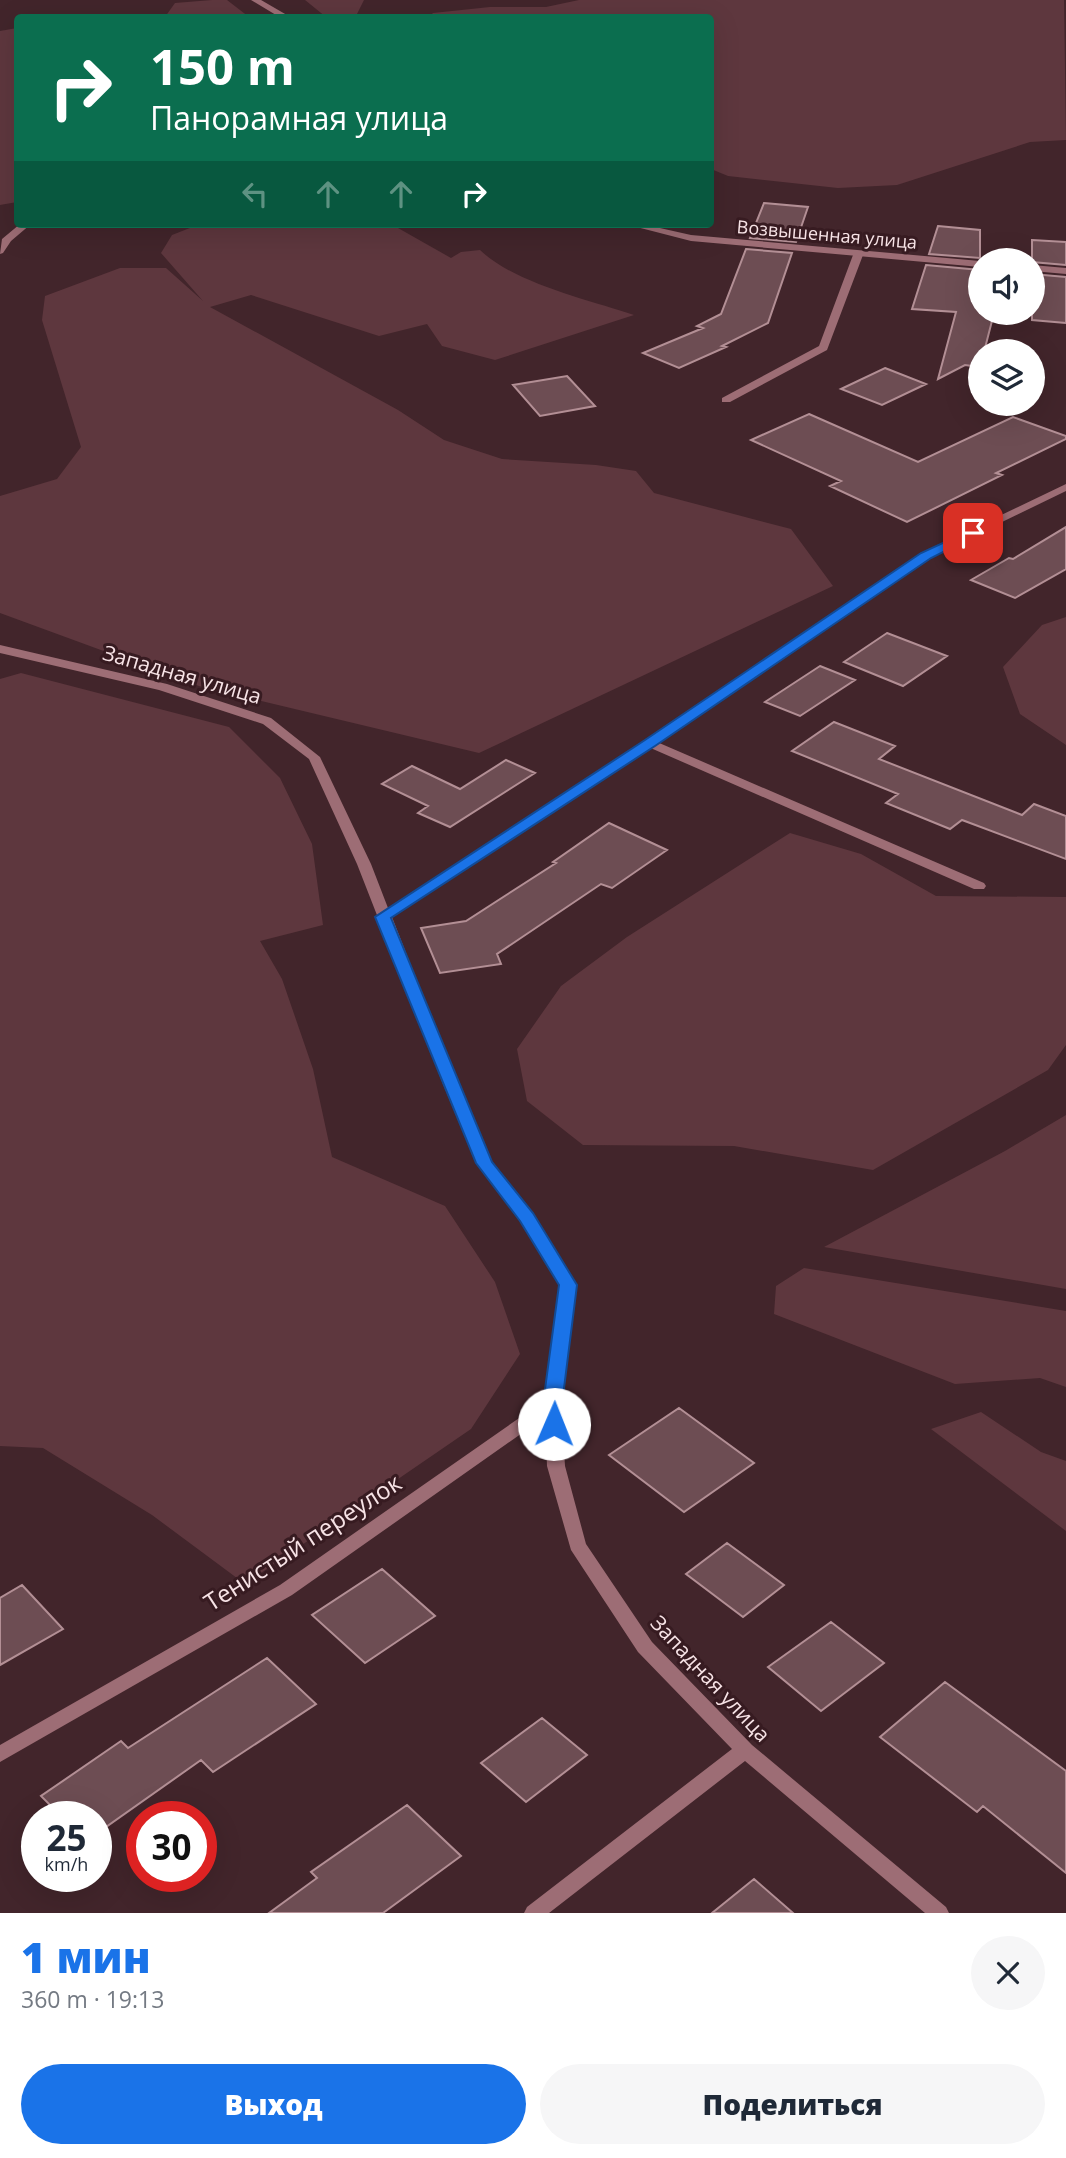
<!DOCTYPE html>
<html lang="ru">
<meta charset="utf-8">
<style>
:root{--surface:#fff;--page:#f6f6f7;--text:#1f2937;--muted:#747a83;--accent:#1a73e8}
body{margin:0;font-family:"Open Sans",sans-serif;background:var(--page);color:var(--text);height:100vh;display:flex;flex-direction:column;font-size:26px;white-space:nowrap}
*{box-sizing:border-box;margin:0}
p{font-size:23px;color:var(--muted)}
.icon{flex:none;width:38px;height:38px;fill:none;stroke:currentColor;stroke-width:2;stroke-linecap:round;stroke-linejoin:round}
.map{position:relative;height:1913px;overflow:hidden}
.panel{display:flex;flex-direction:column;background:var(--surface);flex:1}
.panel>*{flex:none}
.guide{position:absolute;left:14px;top:14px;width:700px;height:214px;border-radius:7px;box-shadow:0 7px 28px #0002;background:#0b6e4f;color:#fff;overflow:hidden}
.tools{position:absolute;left:968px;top:248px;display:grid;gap:14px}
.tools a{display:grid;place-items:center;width:77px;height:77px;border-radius:50%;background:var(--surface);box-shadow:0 7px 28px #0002;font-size:35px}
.speed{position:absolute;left:21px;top:1801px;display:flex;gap:14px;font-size:35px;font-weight:700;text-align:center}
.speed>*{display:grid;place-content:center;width:91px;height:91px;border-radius:50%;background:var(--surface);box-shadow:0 7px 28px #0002;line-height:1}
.speed small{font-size:18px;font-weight:400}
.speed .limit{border:10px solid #d22;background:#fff;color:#111}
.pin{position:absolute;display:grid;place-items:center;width:60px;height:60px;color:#fff;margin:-30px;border-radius:14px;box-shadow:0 4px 10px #0006}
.me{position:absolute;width:77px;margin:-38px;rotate:1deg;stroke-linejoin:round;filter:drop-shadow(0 0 5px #0008)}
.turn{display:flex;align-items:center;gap:24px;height:147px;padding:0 21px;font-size:32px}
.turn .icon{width:91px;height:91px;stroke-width:2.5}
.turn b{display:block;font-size:49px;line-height:60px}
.lanes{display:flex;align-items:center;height:66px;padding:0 21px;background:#0003;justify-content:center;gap:35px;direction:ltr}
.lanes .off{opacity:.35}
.round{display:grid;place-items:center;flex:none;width:74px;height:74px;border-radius:37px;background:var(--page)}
.head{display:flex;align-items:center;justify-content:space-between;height:119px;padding:0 21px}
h1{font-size:42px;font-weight:800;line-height:52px;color:var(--accent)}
.cta{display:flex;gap:14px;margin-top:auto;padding:14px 21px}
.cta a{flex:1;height:80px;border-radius:42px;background:var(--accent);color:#fff;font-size:28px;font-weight:800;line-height:80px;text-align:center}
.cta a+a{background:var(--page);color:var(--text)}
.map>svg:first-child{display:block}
.green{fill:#5e373e}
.building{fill:#6d4d53;stroke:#b38f95;stroke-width:2}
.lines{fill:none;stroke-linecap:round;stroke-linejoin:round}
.service{fill:#9d6d75;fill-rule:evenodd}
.minor{fill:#9d6d75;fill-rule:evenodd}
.route{fill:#1a73e8;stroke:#114b97;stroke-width:2}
.labels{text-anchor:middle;stroke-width:6;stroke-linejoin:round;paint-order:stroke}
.far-street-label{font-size:18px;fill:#f7e3e6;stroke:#371b21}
.street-label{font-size:21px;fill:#f7e3e6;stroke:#371b21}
.near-street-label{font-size:24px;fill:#f7e3e6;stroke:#371b21}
</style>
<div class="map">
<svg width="1066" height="1913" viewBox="0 0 1066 1913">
<rect width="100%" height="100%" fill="#42252b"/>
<path class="green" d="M212 0H227L249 17H165L175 3Z
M305 0H364L355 18 326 17Z
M579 0H1064L1066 140 1030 142 897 185 838 188 728 176 711 169 710 18 429 17 433 13 490 7H546Z
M17 28V202L0 205V31Z
M200 224H384L398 228 451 258 461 252 480 250C514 283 589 300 634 315L495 360 442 346 427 324 379 336 251 295 210 307 398 410 444 440 502 459 596 465 636 471 654 493 791 529 833 586 479 753 199 686 0 613V496L57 479 81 447 42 320 45 296 120 268H166L203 301 161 253 172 235Z
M1066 617V745L1020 714 1003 667 1042 625Z
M21 673 229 727 280 778 312 844 323 925 260 941 282 979 313 1069 332 1157 445 1206 495 1282 520 1354 471 1429 245 1584 152 1515 43 1448 0 1446V679Z
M790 833 861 854 936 896 1066 897V1045L1048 1070 873 1170 734 1146 583 1145 527 1101 517 1049 561 986 627 937Z
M1066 1115V1289L824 1247 1005 1151Z
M804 1268 1066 1311V1387L1040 1378 955 1384 774 1314 776 1286Z
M981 1412 1041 1452 1066 1461V1531L931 1429Z"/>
<path class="building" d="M764 203 808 207 796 242 750 238Z
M938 226 980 230V258L929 254Z
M1032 240 1066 242V265L1032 262Z
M746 249 792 253 768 323 722 346 726 347 679 368 643 353 703 328 697 326 721 314Z
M926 265 980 270V313H994L984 352H980V367L965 365 938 379 956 312 912 309Z
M1032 274 1066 277V323L1032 320Z
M885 368 926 384 882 405 841 389Z
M567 376 595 406 540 416 513 385Z
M809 414 918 462 1013 417 1066 436V439L996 473 1002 475 907 522 830 486 841 481 751 440Z
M1066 527V569L1015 598 971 580 1009 558 1013 559Z
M887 633 947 656 903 686 844 662Z
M820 666 855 680 800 716 765 702Z
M834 722 895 746 879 759 1022 815 1034 804 1066 816V859L962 820 950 829 886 803 898 794 792 751Z
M506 760 535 773 450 827 418 813 428 806 382 784 412 766 460 789Z
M609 823 667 850 612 888 601 884 497 954 501 964 440 973 421 928 466 921 556 863 553 862Z
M679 1408 754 1463 684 1512 609 1455Z
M727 1543 784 1585 743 1617 686 1574Z
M382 1569 435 1616 365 1663 312 1615Z
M22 1585 63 1629 0 1665V1598Z
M831 1622 884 1663 821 1711 768 1667Z
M267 1658 316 1704 213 1772 201 1760 96 1834V1816H61L41 1796 121 1741 128 1748Z
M945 1682 1066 1771V1873L983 1806 977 1812 880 1737Z
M542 1718 587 1755 526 1802 481 1763Z
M407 1805 461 1856 383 1913H269L317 1878 311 1872Z
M754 1879 793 1913H712Z"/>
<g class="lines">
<path class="service" d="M858 252 863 255 827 350 730 402H722V398L819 346 853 255Z
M650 739 984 883 986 886 984 889H974L646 746 644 743 646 740Z"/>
<path class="minor" d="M251 0H261L292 18H281Z
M20 224H31L11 241 3 253 0 254 2 239Z
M625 224H642L691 235 980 261V267L691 241Z
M1032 265 1066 268V274L1032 271Z
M1066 484V491L930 557 654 746 392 917 457 1084 491 1162 533 1214 576 1285 561 1403 565 1466 586 1544 652 1642 752 1745 946 1907 949 1913H925L745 1761 549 1913H524L527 1907 732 1749 638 1652 571 1550 547 1466 545 1417 292 1595 0 1762V1745L280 1585 545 1400 560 1285 521 1221 476 1163 443 1084 357 864 309 759 263 724 159 690 0 653V645L167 684 271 718 320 757 371 864 388 908 646 740 922 553Z"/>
</g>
<path class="route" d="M973 529 977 530V535L931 558 655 746 391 918 492 1162 533 1213 577 1285 562 1404 563 1424 561 1429H547L544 1424 543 1404 559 1285 520 1221 476 1163 375 917 645 740 921 553Z"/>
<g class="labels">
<g class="far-street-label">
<text transform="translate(827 235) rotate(5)" y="6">Возвышенная улица</text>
</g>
<g class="street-label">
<text transform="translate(182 675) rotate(16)" y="7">Западная улица</text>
<text transform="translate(710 1679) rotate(47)" y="7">Западная улица</text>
</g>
<g class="near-street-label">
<text transform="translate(303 1543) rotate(-33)" y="8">Тенистый переулок</text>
</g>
</g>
</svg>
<div class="tools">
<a><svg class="icon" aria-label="sound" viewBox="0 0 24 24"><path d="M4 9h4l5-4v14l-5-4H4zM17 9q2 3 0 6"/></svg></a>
<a><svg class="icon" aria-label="layers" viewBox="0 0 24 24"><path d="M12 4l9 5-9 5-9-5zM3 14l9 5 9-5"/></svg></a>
</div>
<div class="speed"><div>25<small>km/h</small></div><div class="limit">30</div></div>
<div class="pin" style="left:973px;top:533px;background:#d93025"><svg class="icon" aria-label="arrive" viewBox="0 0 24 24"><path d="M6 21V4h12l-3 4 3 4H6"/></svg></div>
<svg class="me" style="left:554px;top:1424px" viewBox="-20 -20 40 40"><circle r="19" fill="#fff"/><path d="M0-13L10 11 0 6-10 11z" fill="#1a73e8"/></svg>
<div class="guide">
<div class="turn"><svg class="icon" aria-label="right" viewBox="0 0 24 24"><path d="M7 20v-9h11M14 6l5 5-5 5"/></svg><div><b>150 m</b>Панорамная улица</div></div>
<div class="lanes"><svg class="icon off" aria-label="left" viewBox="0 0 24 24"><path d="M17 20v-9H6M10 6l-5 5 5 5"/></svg><svg class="icon off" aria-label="ahead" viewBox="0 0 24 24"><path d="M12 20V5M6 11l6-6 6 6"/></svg><svg class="icon off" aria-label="ahead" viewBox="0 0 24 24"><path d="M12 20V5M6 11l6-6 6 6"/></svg><svg class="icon" aria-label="right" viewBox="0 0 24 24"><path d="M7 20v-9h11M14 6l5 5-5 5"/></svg></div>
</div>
</div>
<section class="panel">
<div class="head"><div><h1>1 мин</h1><p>360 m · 19:13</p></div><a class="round"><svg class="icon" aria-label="close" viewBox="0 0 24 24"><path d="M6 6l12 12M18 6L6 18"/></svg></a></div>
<div class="cta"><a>Выход</a><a>Поделиться</a></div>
</section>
